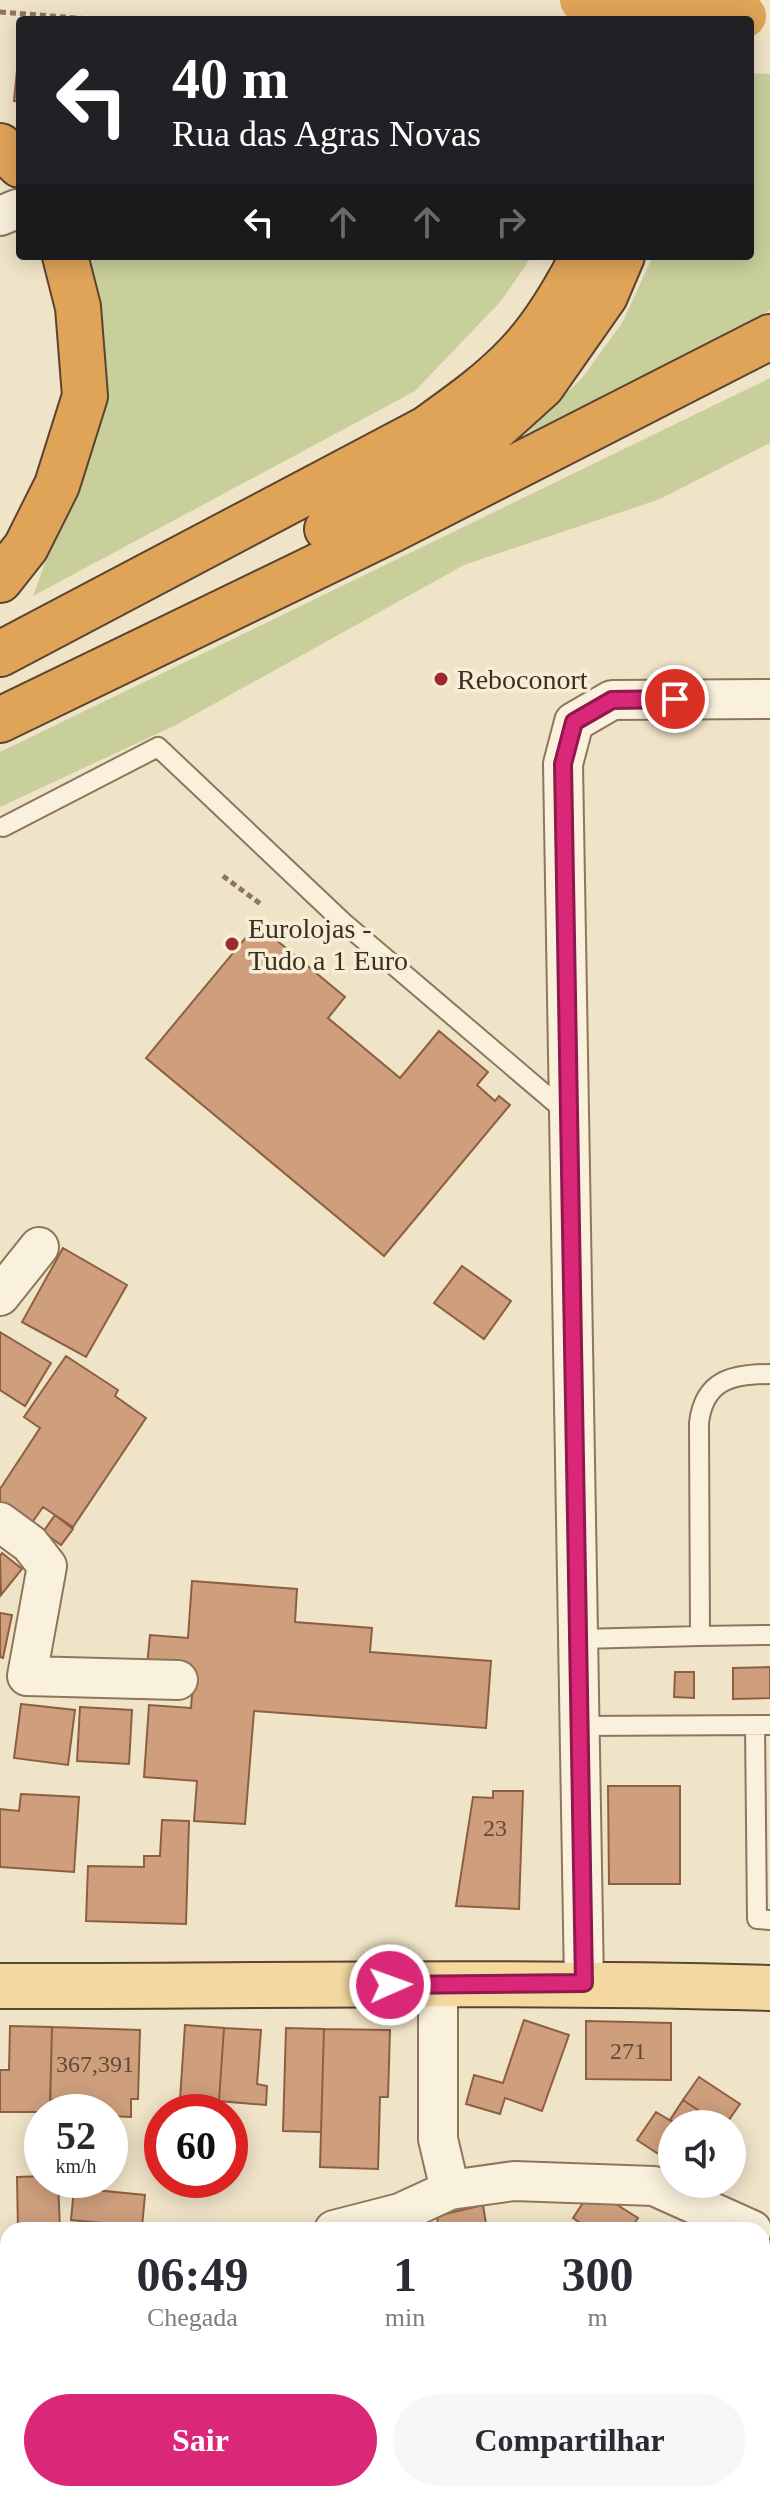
<!DOCTYPE html>
<html lang="pt">
<style>
:root{--surface:#fff;--page:#f7f7f7;--text:#2b2b33;--muted:#7c7c81;--accent:#db2777}
body{margin:0;font-family:Georgia,serif;background:var(--page);color:var(--text);height:100vh;display:flex;flex-direction:column;font-size:30px;white-space:nowrap}
*{box-sizing:border-box;margin:0}
p{font-size:26px;color:var(--muted)}
.icon{flex:none;width:44px;height:44px;fill:none;stroke:currentColor;stroke-width:2;stroke-linecap:round;stroke-linejoin:round}
.map{position:relative;flex:1;overflow:hidden}
.drawer{position:absolute;left:0px;top:2222px;width:770px;height:280px;display:flex;flex-direction:column;background:var(--surface);border-radius:24px 24px 0 0;box-shadow:0 4px 20px #0003}
.drawer>*{flex:none}
.banner{position:absolute;left:16px;top:16px;width:738px;height:244px;border-radius:8px;box-shadow:0 4px 20px #0003;background:#202124;color:#fff;overflow:hidden}
.controls{position:absolute;left:658px;top:2110px;display:grid;gap:16px}
.controls a{display:grid;place-items:center;width:88px;height:88px;border-radius:50%;background:var(--surface);box-shadow:0 4px 20px #0003;font-size:40px}
.speed{position:absolute;left:24px;top:2094px;display:flex;gap:16px;font-size:40px;font-weight:700;text-align:center}
.speed>*{display:grid;place-content:center;width:104px;height:104px;border-radius:50%;background:var(--surface);box-shadow:0 4px 20px #0003;line-height:1}
.speed small{font-size:20px;font-weight:400}
.speed .limit{border:12px solid #d22;background:#fff;color:#111}
.pin{position:absolute;display:grid;place-items:center;width:68px;height:68px;color:#fff;margin:-34px;border:4px solid #fff;border-radius:50%;box-shadow:0 2px 8px #0007}
.me{position:absolute;width:88px;margin:-44px;rotate:88deg;stroke-linejoin:round;filter:drop-shadow(0 0 6px #0008)}
.turn{display:flex;align-items:center;gap:28px;height:168px;padding:0 24px;font-size:36px}
.turn .icon{width:104px;height:104px;stroke-width:2.5}
.turn b{display:block;font-size:56px;line-height:68px}
.lanes{display:flex;align-items:center;height:76px;padding:0 24px;background:#0003;justify-content:center;gap:40px;direction:ltr}
.lanes .off{opacity:.35}
.eta{display:flex;justify-content:space-evenly;align-items:center;height:136px;text-align:center}
.eta b{font-size:48px;font-weight:700;line-height:56px}
.primary-button{display:flex;gap:16px;margin-top:auto;padding:16px 24px}
.primary-button a{flex:1;height:92px;border-radius:48px;background:var(--accent);color:#fff;font-size:32px;font-weight:700;line-height:92px;text-align:center}
.primary-button a+a{background:var(--page);color:var(--text)}
.map>svg:first-child{display:block}
.green{fill:#c9cf9b}
.building{fill:#cf9f7d;stroke:#8d5f41;stroke-width:2}
.lines{fill:none;stroke-linecap:round;stroke-linejoin:round}
.service-casing{stroke:#8d765c;stroke-width:22}
.minor-casing{stroke:#8d765c;stroke-width:42}
.primary-casing{stroke:#5b4430;stroke-width:48}
.motorway-casing{stroke:#5b4430;stroke-width:48}
.path{stroke:#8d765c;stroke-width:5;stroke-dasharray:6 4;stroke-linecap:butt}
.service{stroke:#faf1dc;stroke-width:18}
.minor{stroke:#faf1dc;stroke-width:38}
.primary{stroke:#f3d9a0;stroke-width:44}
.motorway{stroke:#e0a458;stroke-width:44}
.motorway-bridge-casing{stroke:#5b4430;stroke-width:48;stroke-linecap:butt}
.motorway-bridge{stroke:#e0a458;stroke-width:44}
.route-casing{stroke:#8e194d;stroke-width:20}
.route{stroke:#db2777;stroke-width:14}
.poi-dot{fill:#9e2a2b;stroke:#f7eed8;stroke-width:3}
.labels{text-anchor:middle;stroke-width:7;stroke-linejoin:round;paint-order:stroke}
.number-label{font-size:24px;fill:#624a37}
.poi-label{font-size:28px;fill:#3d2e20;stroke:#f7eed8;text-anchor:start}
</style>
<div class="map">
<svg width="770" height="2502" viewBox="0 0 770 2502">
<rect width="100%" height="100%" fill="#f0e4c8"/>
<path class="green" d="M750 73 770 74V310L653 374 524 435 582 378 622 323 653 256H750Z
M76 256H532L501 301 415 391 33 596 91 435Z
M770 378V443L660 499 464 565 176 725 0 807V752Z"/>
<path class="building" d="M20 40V102L14 101Z
M257 924 345 997 328 1018 400 1078 439 1031 488 1072 477 1085 495 1101 499 1096 510 1105 384 1256 146 1058Z
M63 1248 127 1285 86 1357 22 1322Z
M462 1266 511 1301 484 1339 434 1303Z
M0 1332 51 1363 25 1406 0 1390Z
M66 1356 118 1390 115 1396 146 1418 73 1527 43 1507 31 1524 0 1503V1489L40 1428 24 1417Z
M55 1515 73 1529 61 1545 43 1532Z
M2 1553 22 1569 1 1595 0 1556Z
M192 1581 297 1589 295 1622 372 1628 370 1652 491 1661 486 1728 254 1711 245 1824 194 1821 197 1781 144 1777 149 1705 191 1708 194 1670 147 1666 150 1635 188 1638Z
M0 1613 12 1615 3 1658 0 1657Z
M770 1667V1698L733 1699V1668Z
M675 1672H694V1698L674 1697Z
M21 1704 75 1710 68 1765 14 1758Z
M80 1707 132 1710 129 1764 77 1761Z
M608 1786H680V1884H609Z
M493 1791H523L519 1909 456 1906 473 1797 493 1798Z
M21 1794 79 1797 74 1872 0 1867V1809L19 1811Z
M162 1820 189 1821 186 1924 86 1921 88 1866 144 1867V1856H160Z
M524 2020 569 2035 542 2111 505 2098 500 2114 466 2104 474 2075 503 2083Z
M586 2021 671 2023V2080L586 2079Z
M185 2025 224 2028 219 2101 180 2099Z
M10 2026 52 2027 50 2112H0V2070H9Z
M52 2027 140 2030 138 2099H131V2117L110 2116V2112H63V2100H50Z
M224 2028 261 2030 257 2084 267 2086 266 2105 219 2101Z
M286 2028 324 2029 321 2132 283 2131Z
M324 2029 390 2030 388 2097H380L378 2169 320 2167Z
M699 2077 740 2104 726 2124H719L683 2100Z
M683 2100 719 2124H676L670 2120Z
M656 2112 676 2124H672V2163L637 2140Z
M42 2176V2180H58L60 2230H18L17 2177Z
M74 2188 145 2195 142 2227 71 2220Z
M592 2189 638 2218 630 2230H591L573 2218Z
M483 2205 487 2230H434L438 2227 437 2216Z
M762 2239 770 2243 769 2317 762 2315Z
M8 2378V2458L0 2460V2380Z
M762 2477 770 2481V2502H555L559 2494H762Z
M195 2494H257L258 2502H196Z
M338 2494H391L406 2502H340L335 2499Z
M391 2494H429L425 2502H406Z"/>
<g class="lines">
<defs>
<path id="service" d="M3 827 158 747 343 922 567 1113
M770 1374C732 1374 704 1380 699 1423L700 1636 770 1635
M579 1639 700 1636
M755 1725 757 1919 770 1920
M579 1726 770 1725"/>
<path id="minor" d="M0 216 17 209
M0 1296 39 1247
M0 1522 30 1544 47 1566 27 1676 178 1680
M438 1983V2139L450 2190
M584 1983 563 764 574 722 612 700 770 699
M334 2230 400 2213 450 2190 514 2181 654 2186 752 2230
M0 2328 8 2325
M155 2494 156 2502
M510 2502 514 2494"/>
<path id="primary" d="M0 1986C257 1986 513 1981 770 1988"/>
<path id="motorway" d="M0 146 20 165
M327 529 480 442 542 386 605 296 622 256
M0 580 26 547 57 485 85 396 78 307 65 256
M0 654 426 429C458 406 491 383 518 354 544 327 566 289 583 256
M0 720 392 530 770 337"/>
</defs>
<use href="#service" class="service-casing"/>
<use href="#minor" class="minor-casing"/>
<use href="#primary" class="primary-casing"/>
<use href="#motorway" class="motorway-casing"/>
<path class="path" d="M0 12 103 20
M223 876 262 905"/>
<use href="#service" class="service"/>
<use href="#minor" class="minor"/>
<use href="#primary" class="primary"/>
<use href="#motorway" class="motorway"/>
<defs>
<path id="motorway-bridge" d="M582 0 744 16"/>
</defs>
<use href="#motorway-bridge" class="motorway-bridge-casing"/>
<use href="#motorway-bridge" class="motorway-bridge"/>
</g>
<g class="lines">
<defs>
<path id="route" d="M390 1985 584 1983 563 764 574 722 612 700 675 699"/>
</defs>
<use href="#route" class="route-casing"/>
<use href="#route" class="route"/>
</g>
<g class="poi-dot">
<circle cx="441" cy="679" r="8"/>
<circle cx="232" cy="944" r="8"/>
</g>
<g class="labels">
<g class="number-label">
<text x="495" y="1836">23</text>
<text x="628" y="2059">271</text>
<text x="95" y="2072">367,391</text>
</g>
<g class="poi-label">
<text x="457" y="689">Reboconort</text>
<text x="248" y="938">Eurolojas -<tspan x="248" dy="32">Tudo a 1 Euro</tspan></text>
</g>
</g>
</svg>
<div class="controls">
<a><svg class="icon" aria-label="sound" viewBox="0 0 24 24"><path d="M4 9h4l5-4v14l-5-4H4zM17 9q2 3 0 6"/></svg></a>
</div>
<div class="speed"><div>52<small>km/h</small></div><div class="limit">60</div></div>
<div class="pin" style="left:675px;top:699px;background:#d93025"><svg class="icon" aria-label="arrive" viewBox="0 0 24 24"><path d="M6 21V4h12l-3 4 3 4H6"/></svg></div>
<svg class="me" style="left:390px;top:1985px" viewBox="-20 -20 40 40"><circle r="17" fill="#db2777" stroke="#fff" stroke-width="3"/><path d="M0-11L8 9 0 5-8 9z" fill="#fff"/></svg>
<div class="banner">
<div class="turn"><svg class="icon" aria-label="left" viewBox="0 0 24 24"><path d="M17 20v-9H6M10 6l-5 5 5 5"/></svg><div><b>40 m</b>Rua das Agras Novas</div></div>
<div class="lanes"><svg class="icon" aria-label="left" viewBox="0 0 24 24"><path d="M17 20v-9H6M10 6l-5 5 5 5"/></svg><svg class="icon off" aria-label="ahead" viewBox="0 0 24 24"><path d="M12 20V5M6 11l6-6 6 6"/></svg><svg class="icon off" aria-label="ahead" viewBox="0 0 24 24"><path d="M12 20V5M6 11l6-6 6 6"/></svg><svg class="icon off" aria-label="right" viewBox="0 0 24 24"><path d="M7 20v-9h11M14 6l5 5-5 5"/></svg></div>
</div>
<section class="drawer">
<div class="eta">
<div><b>06:49</b><p>Chegada</p></div>
<div><b>1</b><p>min</p></div>
<div><b>300</b><p>m</p></div>
</div>
<div class="primary-button"><a>Sair</a><a>Compartilhar</a></div>
</section>
</div>
